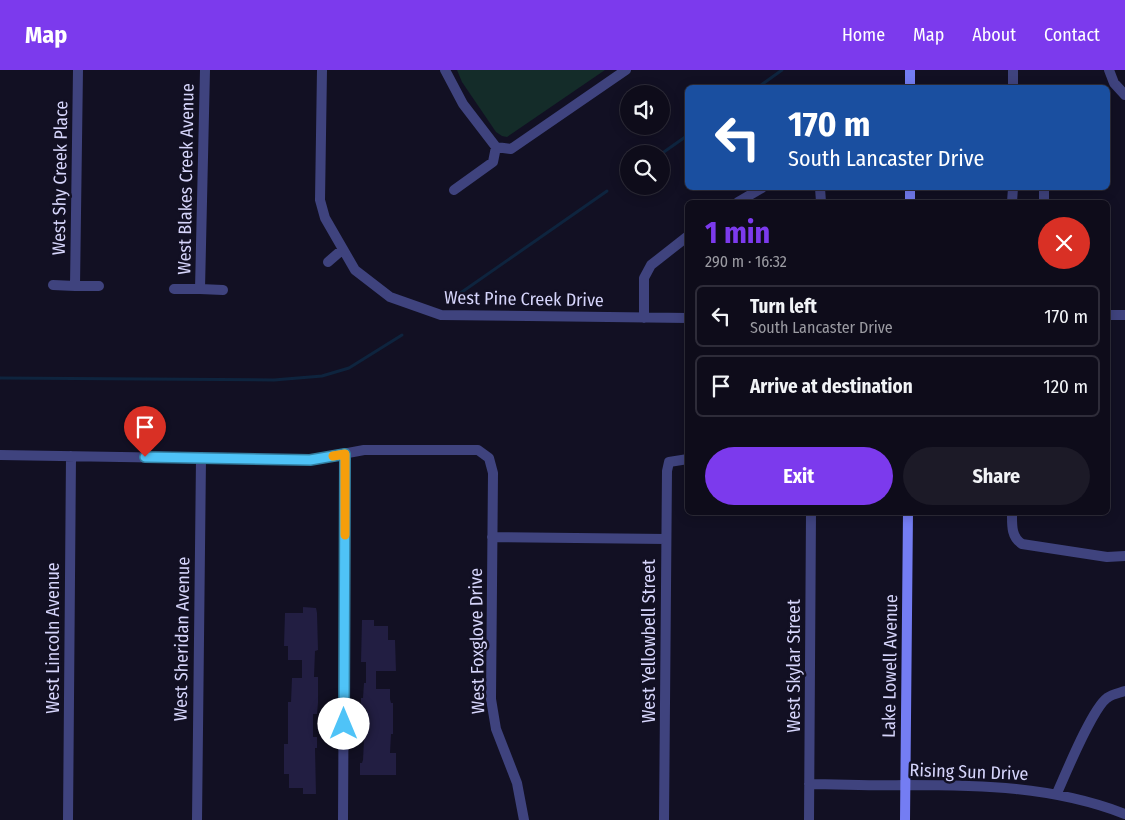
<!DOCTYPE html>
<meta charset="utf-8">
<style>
:root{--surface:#0e0c1a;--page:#1c1a27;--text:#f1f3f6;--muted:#9b9ba2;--line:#2e2c39;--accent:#7c3aed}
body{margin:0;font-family:"Fira Sans Condensed",sans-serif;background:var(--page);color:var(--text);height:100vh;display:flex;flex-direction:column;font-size:19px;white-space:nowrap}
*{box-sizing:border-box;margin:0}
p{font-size:16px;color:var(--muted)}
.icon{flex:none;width:28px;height:28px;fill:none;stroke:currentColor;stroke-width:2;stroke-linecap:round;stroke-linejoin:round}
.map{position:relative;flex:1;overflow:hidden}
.side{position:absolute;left:685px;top:130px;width:425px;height:315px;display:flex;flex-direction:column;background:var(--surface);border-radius:8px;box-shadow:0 2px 12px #0003,0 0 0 1px var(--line)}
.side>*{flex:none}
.hud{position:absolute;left:685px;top:15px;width:425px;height:105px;border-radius:8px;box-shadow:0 2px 12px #0003,0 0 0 1px var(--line);background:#1a4fa0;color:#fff;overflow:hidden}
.buttons{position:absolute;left:620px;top:15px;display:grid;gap:10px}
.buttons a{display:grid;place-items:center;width:50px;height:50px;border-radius:50%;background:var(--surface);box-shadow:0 2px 12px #0003,0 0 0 1px var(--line);font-size:25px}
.pin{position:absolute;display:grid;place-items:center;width:42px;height:42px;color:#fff;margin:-51px -21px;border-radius:50% 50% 50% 0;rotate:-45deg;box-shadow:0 0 5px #0007}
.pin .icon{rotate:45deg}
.me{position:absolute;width:55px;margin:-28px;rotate:0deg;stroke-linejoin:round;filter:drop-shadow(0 0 4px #0008)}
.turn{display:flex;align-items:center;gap:18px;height:105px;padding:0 20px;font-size:22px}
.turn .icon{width:65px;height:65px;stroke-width:2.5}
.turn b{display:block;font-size:35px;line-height:42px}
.round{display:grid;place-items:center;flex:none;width:52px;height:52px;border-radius:26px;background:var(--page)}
.headline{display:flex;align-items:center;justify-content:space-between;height:85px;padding:0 20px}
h1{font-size:30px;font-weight:700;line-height:38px;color:var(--accent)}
.action{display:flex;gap:10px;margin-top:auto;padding:10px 20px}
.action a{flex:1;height:58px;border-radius:30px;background:var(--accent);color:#fff;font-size:20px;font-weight:700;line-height:58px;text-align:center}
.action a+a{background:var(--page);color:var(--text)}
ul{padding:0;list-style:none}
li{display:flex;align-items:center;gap:15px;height:62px;margin:0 10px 8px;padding:0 10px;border:2px solid var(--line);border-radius:8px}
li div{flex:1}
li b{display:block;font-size:19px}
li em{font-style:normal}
header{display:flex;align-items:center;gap:30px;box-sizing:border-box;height:70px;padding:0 25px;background:var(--accent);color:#fff}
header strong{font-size:24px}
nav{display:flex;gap:28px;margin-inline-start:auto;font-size:18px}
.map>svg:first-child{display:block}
.green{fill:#142c29}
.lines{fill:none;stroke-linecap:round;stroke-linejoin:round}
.stream{stroke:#0e243e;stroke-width:3}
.building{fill:#221e42}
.minor{stroke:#3f437e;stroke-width:10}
.secondary{stroke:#747df3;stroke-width:10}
.route-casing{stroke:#337fa1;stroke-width:12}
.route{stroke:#4fc3f7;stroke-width:9}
.slow{stroke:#f59e0b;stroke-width:9}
.labels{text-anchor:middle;stroke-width:5;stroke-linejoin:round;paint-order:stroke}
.street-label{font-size:18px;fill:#d6d5fb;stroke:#121023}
</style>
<header>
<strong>Map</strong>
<nav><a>Home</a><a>Map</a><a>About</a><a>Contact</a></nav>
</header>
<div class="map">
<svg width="1125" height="750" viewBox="0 0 1125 750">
<rect width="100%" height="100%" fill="#121023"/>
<path class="green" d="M457 0H605L507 67 502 66 496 62 462 12Z"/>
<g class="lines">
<path class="stream" d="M757 18 782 0
M661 84 688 65
M626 108 629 106
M459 224 607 121
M0 308 274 310 322 306 349 298 402 265"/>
</g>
<path class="building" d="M303 537 316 538 317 543 318 580 315 581 314 607H318V633L317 644H313V667H317V678H315L316 724H303V718H289V704H284V674H288V632H291L292 608H302V590H288V576H284L285 543H303Z
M362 550H374V556H388V570H395L396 601H376V619H390V629L391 633H393V664H391L390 683H396V705H360V693H362L363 690 364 670H360V659L367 658V640H361V628H363L364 613H366V592H361Z"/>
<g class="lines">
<path class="minor" d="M322 0 320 130 325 148 355 200 390 227 441 245 688 248
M445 0 463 34 496 77 511 79 626 0
M1013 0V18
M1109 0 1114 13 1125 25
M820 118 821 132
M454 120 493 92 496 77
M738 132 762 118
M1012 132 1013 118
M1044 132V118
M328 192 343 179
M53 215 75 216 78 0
M75 216H99
M174 219H200L205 0
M200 219 223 220
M1108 245H1125
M644 248V208L651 195 688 166
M0 385 310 390 364 380H478L489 388 493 403 491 629 496 659 517 713 524 750
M1012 442C1012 455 1011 467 1022 474L1107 487 1125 486
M492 467 666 469
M809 714C841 714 873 716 904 715 980 715 1053 716 1125 744
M1057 723C1066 703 1092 639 1107 628 1112 624 1119 623 1125 621
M68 750 71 386
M197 750 201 388
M343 750 345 384
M664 750 667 401 669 392 688 389
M809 750 811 442"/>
<path class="secondary" d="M910 18V0
M910 132V118
M905 750 908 442"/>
</g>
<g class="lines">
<defs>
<path id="route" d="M145 387 310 390 345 384 344 654"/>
</defs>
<use href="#route" class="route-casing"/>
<use href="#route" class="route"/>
<path class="slow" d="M333 386 345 384V465"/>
</g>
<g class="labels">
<g class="street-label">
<text transform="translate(60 108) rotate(-89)" y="6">West Shy Creek Place</text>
<text transform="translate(186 109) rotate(-89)" y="6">West Blakes Creek Avenue</text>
<text transform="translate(524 229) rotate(1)" y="6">West Pine Creek Drive</text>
<text transform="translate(53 568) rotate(-90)" y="6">West Lincoln Avenue</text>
<text transform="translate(182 569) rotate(-89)" y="6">West Sheridan Avenue</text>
<text transform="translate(477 571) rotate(-91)" y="6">West Foxglove Drive</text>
<text transform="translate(649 571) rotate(-90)" y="6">West Yellowbell Street</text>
<text transform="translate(794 596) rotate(-90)" y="6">West Skylar Street</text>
<text transform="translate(890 596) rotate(-89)" y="6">Lake Lowell Avenue</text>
<text transform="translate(969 702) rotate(2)" y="6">Rising Sun Drive</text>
</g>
</g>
</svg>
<div class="buttons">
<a><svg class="icon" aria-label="sound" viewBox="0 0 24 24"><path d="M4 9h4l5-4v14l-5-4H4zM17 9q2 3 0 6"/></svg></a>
<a><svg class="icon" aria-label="search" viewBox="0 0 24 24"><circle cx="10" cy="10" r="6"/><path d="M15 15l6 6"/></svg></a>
</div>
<div class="pin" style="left:145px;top:387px;background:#d93025"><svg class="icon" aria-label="arrive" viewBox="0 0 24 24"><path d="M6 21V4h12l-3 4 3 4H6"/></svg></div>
<svg class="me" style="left:344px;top:654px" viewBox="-20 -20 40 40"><circle r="19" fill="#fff"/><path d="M0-13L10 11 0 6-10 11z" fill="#4fc3f7"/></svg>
<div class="hud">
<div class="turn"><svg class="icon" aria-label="left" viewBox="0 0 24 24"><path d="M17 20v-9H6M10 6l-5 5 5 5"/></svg><div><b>170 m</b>South Lancaster Drive</div></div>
</div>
<section class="side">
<div class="headline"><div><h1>1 min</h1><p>290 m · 16:32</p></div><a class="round" style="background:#d93025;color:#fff"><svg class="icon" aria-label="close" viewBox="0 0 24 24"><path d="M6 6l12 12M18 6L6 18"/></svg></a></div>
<ul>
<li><svg class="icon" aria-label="left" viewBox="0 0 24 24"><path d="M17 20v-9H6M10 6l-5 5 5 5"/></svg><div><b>Turn left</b><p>South Lancaster Drive</p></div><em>170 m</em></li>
<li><svg class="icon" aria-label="arrive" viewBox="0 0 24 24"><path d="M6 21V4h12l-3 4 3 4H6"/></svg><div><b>Arrive at destination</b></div><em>120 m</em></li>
</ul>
<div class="action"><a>Exit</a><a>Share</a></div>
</section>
</div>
